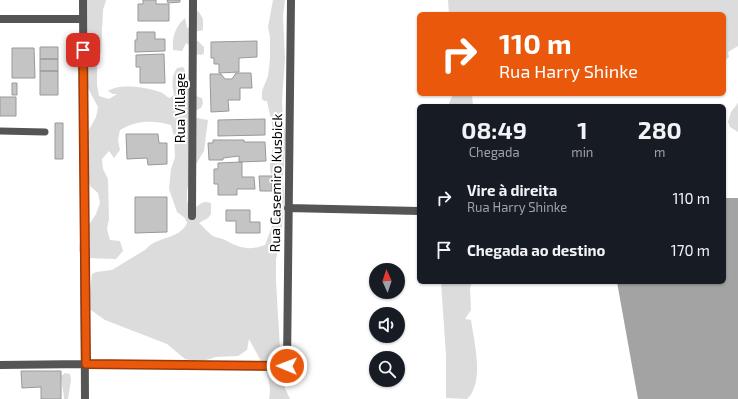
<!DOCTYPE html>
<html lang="pt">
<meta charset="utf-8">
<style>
:root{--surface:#171b24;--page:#242831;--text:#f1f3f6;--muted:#9ea1a6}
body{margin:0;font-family:"Exo 2",sans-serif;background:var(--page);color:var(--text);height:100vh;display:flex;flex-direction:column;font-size:15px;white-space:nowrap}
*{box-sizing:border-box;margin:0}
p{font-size:13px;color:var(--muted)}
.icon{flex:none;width:22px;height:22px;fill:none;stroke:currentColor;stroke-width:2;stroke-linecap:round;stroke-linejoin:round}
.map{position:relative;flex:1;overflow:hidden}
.details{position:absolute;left:417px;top:104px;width:309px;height:180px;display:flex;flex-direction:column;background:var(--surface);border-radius:6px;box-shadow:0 1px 3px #0004}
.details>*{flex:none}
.banner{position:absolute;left:417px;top:12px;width:309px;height:84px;border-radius:6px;box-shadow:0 1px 3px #0004;background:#ea580c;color:#fff;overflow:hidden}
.needle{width:26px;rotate:357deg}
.buttons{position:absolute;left:369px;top:263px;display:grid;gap:8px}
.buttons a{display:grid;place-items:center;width:36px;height:36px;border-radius:50%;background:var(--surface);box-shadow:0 1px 3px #0004;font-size:20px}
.pin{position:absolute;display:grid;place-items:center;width:34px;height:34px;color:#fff;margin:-17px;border-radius:8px;box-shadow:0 2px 6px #0006}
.me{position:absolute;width:44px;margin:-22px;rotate:271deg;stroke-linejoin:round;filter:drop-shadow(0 0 3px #0008)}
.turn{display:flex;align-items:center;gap:14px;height:84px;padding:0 16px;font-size:18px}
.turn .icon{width:52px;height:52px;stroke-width:2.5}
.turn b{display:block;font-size:28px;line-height:34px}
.eta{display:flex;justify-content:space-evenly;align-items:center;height:68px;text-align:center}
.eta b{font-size:24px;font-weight:700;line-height:28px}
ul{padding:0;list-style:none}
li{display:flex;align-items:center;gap:12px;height:52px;padding:0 16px}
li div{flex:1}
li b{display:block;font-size:15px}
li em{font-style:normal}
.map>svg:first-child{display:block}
.green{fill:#dcdcdc}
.water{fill:#a3a3a3}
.building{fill:#c4c4c4;stroke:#999}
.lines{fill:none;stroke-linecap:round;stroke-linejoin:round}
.lane{stroke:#555;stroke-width:7}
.street{stroke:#555;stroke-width:8}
.route-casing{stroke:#983908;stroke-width:10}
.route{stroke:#ea580c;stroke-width:7}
.labels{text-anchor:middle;stroke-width:4;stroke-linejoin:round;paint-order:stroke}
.street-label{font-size:14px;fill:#000;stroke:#fff}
</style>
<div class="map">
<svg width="738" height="399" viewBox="0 0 738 399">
<rect width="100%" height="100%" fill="#fff"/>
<path class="green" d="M86 0H106L103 10 101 53 97 63V85L99 96 109 99 117 94H113L108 91C119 83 147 87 160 92 164 93 166 97 170 98L174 95C172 85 171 77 177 68L183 67C190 77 187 95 202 98L203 103 201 108 197 110 194 115 197 118 208 120 204 151 192 171 187 191V201L192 211C199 205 202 200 211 203V214L208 218 199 223C204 227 208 233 213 236 217 238 222 238 225 240 240 248 248 251 265 245L273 224V202L277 190 270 170V159L275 138 267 101H264L262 99V91L268 76 270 59V37L268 27 273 0H285L283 16 285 59 282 100 283 122 286 135 283 177 284 198 283 219 276 260V281L280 349 283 365 284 386 290 399H269C274 378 258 357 249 339L247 350 238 356 216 357 206 360 194 361 185 359 167 344 105 320 88 308 92 274 96 272 112 270 148 248 146 249C157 236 179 240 187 223L185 218 177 212 169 189 171 169 175 157 174 136 171 125C153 120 137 120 120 130L118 140 120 150 114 158 109 151 102 159 103 169 108 179 109 219 107 229 110 240 120 241 123 251 116 259 87 258 79 251 80 241 90 223 96 214 100 203 98 193 90 186 87 176 86 135 96 117 98 107 78 70 77 60 82 50Z
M448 0H738V46L728 52 729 57 724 61V14H449Z
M197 11 199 12 203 19V30L194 32 191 40 198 41 204 47V53L202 55 194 54 188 44 186 43 182 51 173 50C172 37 175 27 185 18L187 28 190 27Z
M453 94H472L473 106H448Z
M738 103V132L730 127 728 122 731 112Z
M441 282H472L470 288 471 310 465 319 471 320C474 342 485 382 467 399L446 398V356Z
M65 373 70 374 71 380 68 399H64C64 391 61 384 61 376Z"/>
<path class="water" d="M724 198H738V399H638L617 282H724Z"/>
<path class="building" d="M143 0H156V4H169V21H138V4H143Z
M167 0H180V2L168 3Z
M137 32H155V39H165V51L135 52V40H137Z
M257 41V57L239 58V72L219 73V64H214V58H211V42Z
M40 47H58V59H40Z
M12 48H34L35 78H12Z
M164 54 165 83H140V67H136V55Z
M40 59H58V71H40Z
M40 71H58V95H40Z
M236 73H251L252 88H240V100H228L229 111 211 112 210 74H221L225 79H232Z
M12 83H17V95H12Z
M0 97H16V116H0Z
M265 119V135L218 136V120Z
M55 123H63V159H55Z
M126 134H158L159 143H167V164L148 165 147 158 127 159Z
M213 140H244V142H265L266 161 239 162V156L223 158V160H209L208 143H213Z
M242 162V177H254L255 189H237V195H218V184H214V169H218V163Z
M259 176H272V191H260Z
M135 197H167V232L135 233Z
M226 210H250V222H260V233H236V221H226Z
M21 371H61V399H41V387L22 388Z"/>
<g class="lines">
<path class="lane" d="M0 131 45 132"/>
<path class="street" d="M83 0 85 399
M0 19H83
M288 208 419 211
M192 216 193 0
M0 365 86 364 287 366 291 0"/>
</g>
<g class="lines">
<defs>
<path id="route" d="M83 50 86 364 287 366"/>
</defs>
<use href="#route" class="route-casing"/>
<use href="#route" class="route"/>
</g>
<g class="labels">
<g class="street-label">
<text transform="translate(180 108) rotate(-90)" y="5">Rua Village</text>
<text transform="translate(276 183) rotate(-89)" y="5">Rua Casemiro Kusbick</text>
</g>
</g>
</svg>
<div class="buttons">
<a><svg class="needle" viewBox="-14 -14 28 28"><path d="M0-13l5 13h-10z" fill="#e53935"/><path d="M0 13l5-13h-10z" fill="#9ea1a6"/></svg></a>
<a><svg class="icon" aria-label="sound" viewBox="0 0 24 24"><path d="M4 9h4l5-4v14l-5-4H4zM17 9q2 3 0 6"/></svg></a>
<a><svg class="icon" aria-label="search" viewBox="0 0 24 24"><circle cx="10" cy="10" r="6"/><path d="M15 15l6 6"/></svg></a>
</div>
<div class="pin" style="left:83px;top:50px;background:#d93025"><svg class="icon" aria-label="arrive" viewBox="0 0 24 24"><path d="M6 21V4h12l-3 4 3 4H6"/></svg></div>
<svg class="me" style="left:287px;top:366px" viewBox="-20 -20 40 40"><circle r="17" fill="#ea580c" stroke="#fff" stroke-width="3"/><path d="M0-11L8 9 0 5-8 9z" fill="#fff"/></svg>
<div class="banner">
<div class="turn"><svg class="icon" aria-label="right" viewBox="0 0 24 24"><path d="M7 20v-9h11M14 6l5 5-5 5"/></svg><div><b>110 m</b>Rua Harry Shinke</div></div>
</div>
<section class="details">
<div class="eta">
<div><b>08:49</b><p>Chegada</p></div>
<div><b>1</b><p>min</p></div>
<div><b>280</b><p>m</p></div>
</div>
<ul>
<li><svg class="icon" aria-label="right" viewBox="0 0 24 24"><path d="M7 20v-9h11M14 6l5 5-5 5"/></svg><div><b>Vire à direita</b><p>Rua Harry Shinke</p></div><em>110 m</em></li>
<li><svg class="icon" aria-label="arrive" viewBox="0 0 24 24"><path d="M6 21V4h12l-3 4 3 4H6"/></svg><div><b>Chegada ao destino</b></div><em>170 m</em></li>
</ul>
</section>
</div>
